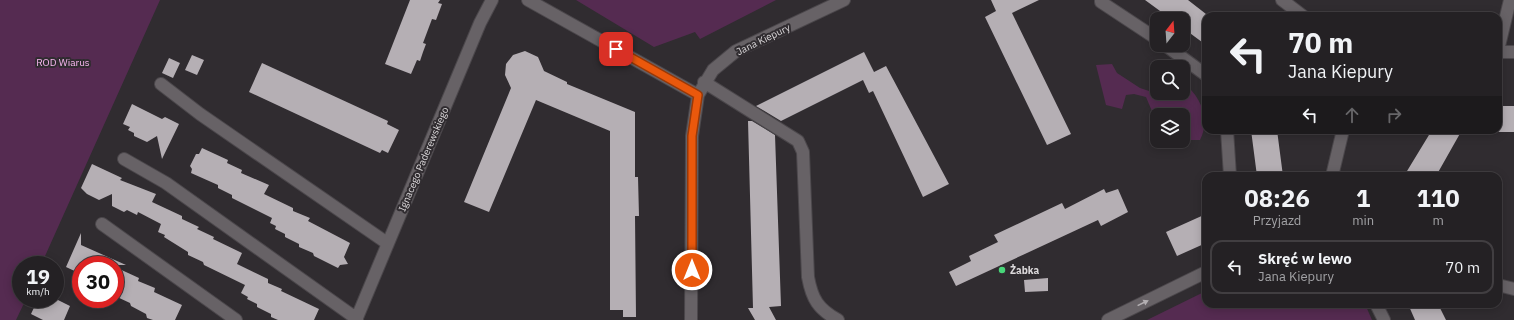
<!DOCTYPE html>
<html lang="pl">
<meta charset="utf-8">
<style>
:root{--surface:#242124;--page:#302e31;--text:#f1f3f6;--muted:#a3a3a6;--line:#413e41}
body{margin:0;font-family:"IBM Plex Sans",sans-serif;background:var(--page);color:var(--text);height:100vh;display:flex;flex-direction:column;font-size:15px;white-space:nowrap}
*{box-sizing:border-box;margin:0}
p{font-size:13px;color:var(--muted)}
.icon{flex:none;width:22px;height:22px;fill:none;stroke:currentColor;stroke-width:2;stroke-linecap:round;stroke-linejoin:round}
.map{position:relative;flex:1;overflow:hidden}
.sheet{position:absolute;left:1202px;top:172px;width:300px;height:136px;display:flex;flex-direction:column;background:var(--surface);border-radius:12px;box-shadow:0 2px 10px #0003,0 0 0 1px var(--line)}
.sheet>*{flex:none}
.hud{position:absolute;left:1202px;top:12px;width:300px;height:122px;border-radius:12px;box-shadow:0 2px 10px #0003,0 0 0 1px var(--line);background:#242124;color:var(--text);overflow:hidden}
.needle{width:26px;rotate:17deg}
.controls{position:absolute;left:1150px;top:12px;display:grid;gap:8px}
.controls a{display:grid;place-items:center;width:40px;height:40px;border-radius:8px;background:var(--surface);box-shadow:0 2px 10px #0003,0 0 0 1px var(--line);font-size:20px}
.speed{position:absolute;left:12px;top:256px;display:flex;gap:8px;font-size:20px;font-weight:700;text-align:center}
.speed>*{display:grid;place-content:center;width:52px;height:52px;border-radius:50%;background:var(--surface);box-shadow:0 2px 10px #0003,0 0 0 1px var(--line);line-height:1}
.speed small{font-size:10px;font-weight:400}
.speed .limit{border:6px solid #d22;background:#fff;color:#111}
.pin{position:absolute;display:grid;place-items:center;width:34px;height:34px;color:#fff;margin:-17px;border-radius:8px;box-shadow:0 2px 6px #0006}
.me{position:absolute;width:44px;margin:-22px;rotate:0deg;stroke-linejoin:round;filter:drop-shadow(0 0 3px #0008)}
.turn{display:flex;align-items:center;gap:14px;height:84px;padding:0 20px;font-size:18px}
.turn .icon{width:52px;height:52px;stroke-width:2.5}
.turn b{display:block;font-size:28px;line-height:34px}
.lanes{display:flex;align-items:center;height:38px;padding:0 20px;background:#0003;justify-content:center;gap:20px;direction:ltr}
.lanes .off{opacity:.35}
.eta{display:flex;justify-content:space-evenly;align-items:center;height:68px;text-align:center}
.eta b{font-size:24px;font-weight:700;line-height:28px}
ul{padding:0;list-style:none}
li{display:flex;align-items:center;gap:12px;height:54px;margin:0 8px 6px;padding:0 12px;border:2px solid var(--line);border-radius:12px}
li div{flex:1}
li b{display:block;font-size:15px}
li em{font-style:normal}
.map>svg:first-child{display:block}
.green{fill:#552b51}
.building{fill:#b5afb4}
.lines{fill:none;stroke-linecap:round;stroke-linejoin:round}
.minor-casing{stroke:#4b474b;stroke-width:14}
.minor{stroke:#676266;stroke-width:12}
.oneway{fill:#b3afb2}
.route-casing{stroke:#983908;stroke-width:10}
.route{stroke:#ea580c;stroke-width:7}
.poi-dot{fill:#48d779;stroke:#302c30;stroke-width:1.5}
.labels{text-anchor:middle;stroke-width:4;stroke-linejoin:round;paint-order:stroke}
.street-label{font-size:10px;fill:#dcd9db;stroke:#302c30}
.park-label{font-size:10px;fill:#fcb9f4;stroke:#302c30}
.poi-label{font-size:10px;font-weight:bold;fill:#dcd9db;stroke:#302c30;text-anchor:start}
</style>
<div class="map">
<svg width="1514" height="320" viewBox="0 0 1514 320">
<rect width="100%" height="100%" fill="#302c30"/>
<path class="green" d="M0 0H160L41 265H21V299H26L16 320H0Z
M576 0H776L700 39 695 32 654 47Z
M1112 64 1117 73 1140 88 1149 91 1154 88 1157 82V93H1183V83C1200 95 1211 119 1200 140H1183V115H1157V123L1146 97 1134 94 1126 95 1122 109 1106 105 1096 65Z
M1206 291V304H1365L1372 320H1147Z"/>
<path class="building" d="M410 0H440L438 3 442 4 436 20 432 19 423 43 426 44 423 52 420 61 417 60 411 74 385 64Z
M991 0H1039L1012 13 1071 134 1047 145 985 17 996 11Z
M1145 0H1188L1206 14V45L1183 28V19H1171Z
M525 51 538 57 544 71 567 82V84L635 112V177H638L639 216H635L636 317H623V310H610V131L536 100 489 212 464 202 511 88 505 75 506 64 513 55Z
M864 52 874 72 886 66 949 184 923 197 873 91 869 93 863 80 781 121 756 106Z
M192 55 204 60 197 75 185 70Z
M169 58 180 63 173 78 162 73Z
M262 63 388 121 387 124 399 130 388 153 382 150 380 153 249 92Z
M132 104 162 119 165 117 179 124 162 159 157 136 147 142 134 136V133L128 130 130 127 123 124Z
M1498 106H1514V132H1498Z
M748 121H752L775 135 781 306 769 307 776 320H755L748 308H753Z
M1251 130H1277L1283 176H1257Z
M1432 130H1462L1436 176H1404Z
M202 148 228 160 227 163 242 170 241 173 269 185 264 194 293 208V211L310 218 308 221 350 243 344 257 348 264 340 265 338 268 314 256 313 253 299 247V244L285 237V234L275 229 276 226 270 223 272 218 232 198V195L218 188V185L191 173 192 169 190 166 196 154H199Z
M92 164 122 178 120 180 156 194 152 202 182 216V219L199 227 197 229 214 237 213 239 242 253 237 264 268 279V283L282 289 281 291 319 309 314 320H278L271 317V314L257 307V304L247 299 248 297 241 293 245 285 204 265 203 262 188 255V252L164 237 165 235 158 232 161 224 138 212 137 215 127 210 124 212 112 206V194L99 200 87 194 81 188Z
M1104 189 1106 193 1118 189 1128 212 1101 226 1098 220 956 286 949 272 971 261 969 256 998 242 994 235 1062 203 1065 209Z
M1206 214V243L1177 256 1166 232Z
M81 233V245L126 265H81V274L66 267Z
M115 267 139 278 138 281 155 288 154 292 182 305 175 320H153L147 318 146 314 131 306 130 303 115 296Z
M1048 278V291L1025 292 1024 280Z
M38 299H56L70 306 64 320H43L31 314Z
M1408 304H1438L1446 320H1415Z"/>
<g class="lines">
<defs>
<path id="minor" d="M528 0 698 95
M1101 0V2L1157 39
M1282 0 1303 16
M1165 45 1206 75
M1498 50 1510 0
M1498 52H1514
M704 82 798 141 803 152 808 277C812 299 818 309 838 320
M161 84 200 114 387 243
M1227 130 1230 176
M124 159 166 183 357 319
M1332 176 1343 130
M102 224 236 320
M1498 285 1514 289
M1376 304 1384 320
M356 320 480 23 492 0
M691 320 692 136 698 95 713 70 736 51 844 0
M1108 320 1206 272"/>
</defs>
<use href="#minor" class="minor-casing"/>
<use href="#minor" class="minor"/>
</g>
<defs><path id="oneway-solid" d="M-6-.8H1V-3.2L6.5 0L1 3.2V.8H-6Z"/></defs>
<use class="oneway" href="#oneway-solid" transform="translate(1143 303) rotate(-26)"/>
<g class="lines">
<defs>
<path id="route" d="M616 49 698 95 692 136V270"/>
</defs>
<use href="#route" class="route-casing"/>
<use href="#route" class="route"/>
</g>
<circle class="poi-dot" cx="1002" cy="270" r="4"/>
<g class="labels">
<g class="street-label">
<text transform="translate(763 39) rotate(-26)" y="4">Jana Kiepury</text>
<text transform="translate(423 159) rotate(-67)" y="4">Ignacego Paderewskiego</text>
</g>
<g class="park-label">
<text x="63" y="66">ROD Wiarus</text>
</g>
<g class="poi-label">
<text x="1010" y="274">Żabka</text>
</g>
</g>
</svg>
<div class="controls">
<a><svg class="needle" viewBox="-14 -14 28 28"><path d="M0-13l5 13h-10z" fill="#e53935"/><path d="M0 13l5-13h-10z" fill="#a3a3a6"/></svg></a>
<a><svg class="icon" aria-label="search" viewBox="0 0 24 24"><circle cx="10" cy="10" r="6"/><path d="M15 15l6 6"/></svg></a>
<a><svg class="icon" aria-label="layers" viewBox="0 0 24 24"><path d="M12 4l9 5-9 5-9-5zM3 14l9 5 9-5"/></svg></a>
</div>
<div class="speed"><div>19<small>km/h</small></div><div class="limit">30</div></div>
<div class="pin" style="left:616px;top:49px;background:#d93025"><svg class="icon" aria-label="arrive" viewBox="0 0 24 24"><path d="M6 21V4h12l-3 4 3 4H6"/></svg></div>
<svg class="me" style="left:692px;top:270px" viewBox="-20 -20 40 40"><circle r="17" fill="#ea580c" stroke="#fff" stroke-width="3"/><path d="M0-11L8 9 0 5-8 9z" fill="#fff"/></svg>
<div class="hud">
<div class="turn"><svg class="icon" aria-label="left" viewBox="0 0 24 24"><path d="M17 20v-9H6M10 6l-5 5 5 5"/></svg><div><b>70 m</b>Jana Kiepury</div></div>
<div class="lanes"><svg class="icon" aria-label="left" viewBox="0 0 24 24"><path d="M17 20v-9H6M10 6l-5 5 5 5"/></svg><svg class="icon off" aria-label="ahead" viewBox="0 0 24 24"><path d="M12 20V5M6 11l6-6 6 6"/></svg><svg class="icon off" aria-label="right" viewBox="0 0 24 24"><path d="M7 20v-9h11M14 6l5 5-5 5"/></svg></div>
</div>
<section class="sheet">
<div class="eta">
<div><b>08:26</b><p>Przyjazd</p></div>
<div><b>1</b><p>min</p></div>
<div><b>110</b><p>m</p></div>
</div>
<ul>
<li><svg class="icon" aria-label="left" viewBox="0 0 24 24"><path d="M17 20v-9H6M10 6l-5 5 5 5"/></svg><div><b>Skręć w lewo</b><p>Jana Kiepury</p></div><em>70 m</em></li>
</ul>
</section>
</div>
